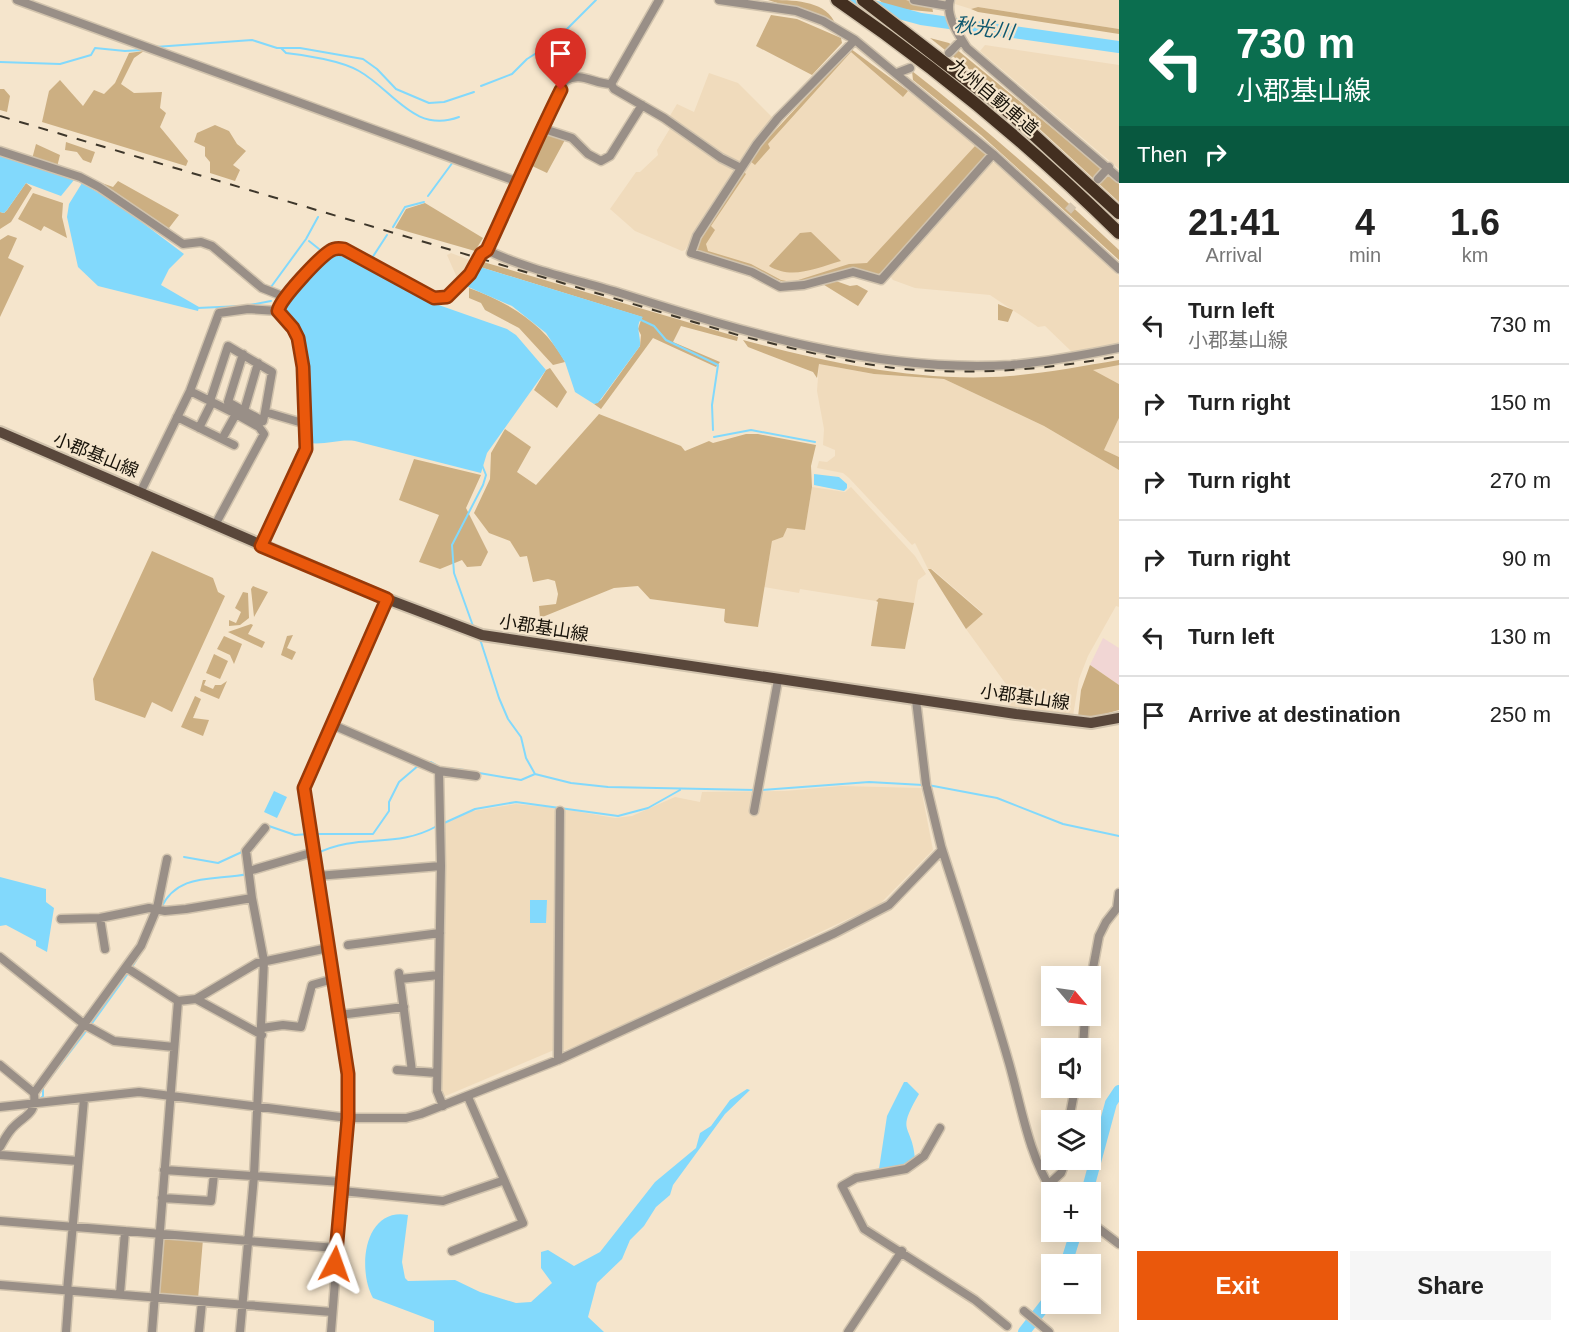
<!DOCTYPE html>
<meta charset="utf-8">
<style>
:root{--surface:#fff;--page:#f6f6f6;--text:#222;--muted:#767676;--line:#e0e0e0;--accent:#ea580c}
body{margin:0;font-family:Helvetica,"Noto Sans JP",sans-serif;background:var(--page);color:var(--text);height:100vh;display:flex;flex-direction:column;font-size:22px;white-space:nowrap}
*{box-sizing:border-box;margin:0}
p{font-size:20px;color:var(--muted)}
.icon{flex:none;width:33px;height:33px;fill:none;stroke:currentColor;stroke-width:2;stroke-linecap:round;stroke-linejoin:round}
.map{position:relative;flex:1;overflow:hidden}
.details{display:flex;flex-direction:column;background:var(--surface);width:450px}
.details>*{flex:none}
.banner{background:#0b6e4f;color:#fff;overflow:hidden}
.needle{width:39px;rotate:119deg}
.buttons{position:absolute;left:1041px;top:966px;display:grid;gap:12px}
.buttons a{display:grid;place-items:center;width:60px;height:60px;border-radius:0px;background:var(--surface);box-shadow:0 3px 15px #0003;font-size:30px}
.pin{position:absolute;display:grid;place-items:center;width:51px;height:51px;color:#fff;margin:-62px -26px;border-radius:50% 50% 50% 0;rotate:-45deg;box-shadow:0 0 6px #0007}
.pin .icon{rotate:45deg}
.me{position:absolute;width:66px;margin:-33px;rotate:4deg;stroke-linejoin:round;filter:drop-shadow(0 0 4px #0008)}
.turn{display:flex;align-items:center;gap:21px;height:126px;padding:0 18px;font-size:27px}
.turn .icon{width:78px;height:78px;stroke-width:2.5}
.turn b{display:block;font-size:42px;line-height:51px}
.then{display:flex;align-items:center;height:57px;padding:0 18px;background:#0003;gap:12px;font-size:22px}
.eta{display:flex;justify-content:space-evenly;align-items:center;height:102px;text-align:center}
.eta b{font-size:36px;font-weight:700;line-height:42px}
.button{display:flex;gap:12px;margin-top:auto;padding:12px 18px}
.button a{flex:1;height:69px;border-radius:0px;background:var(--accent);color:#fff;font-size:24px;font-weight:700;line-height:69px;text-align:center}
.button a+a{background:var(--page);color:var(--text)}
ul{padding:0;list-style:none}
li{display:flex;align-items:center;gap:18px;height:78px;padding:0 18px;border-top:2px solid var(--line)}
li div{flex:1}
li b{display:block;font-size:22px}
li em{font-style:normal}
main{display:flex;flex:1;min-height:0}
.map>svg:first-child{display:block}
.commercial{fill:#f1d6d4}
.built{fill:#f0dbbc}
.green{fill:#ccaf82}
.water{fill:#82d9fc}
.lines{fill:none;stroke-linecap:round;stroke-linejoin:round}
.stream{stroke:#82d9fc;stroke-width:2}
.river{stroke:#82d9fc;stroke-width:12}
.minor-tunnel{stroke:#d4c5af;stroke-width:8;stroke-dasharray:8 4;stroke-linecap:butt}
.minor-casing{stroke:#d1c3ad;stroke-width:11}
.major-casing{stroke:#d1c3ad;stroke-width:14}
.highway-casing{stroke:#d1c3ad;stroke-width:15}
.minor{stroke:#998f87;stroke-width:8}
.major{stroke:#59473b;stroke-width:10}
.highway{stroke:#432f20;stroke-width:12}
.rail{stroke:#3e372b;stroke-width:2;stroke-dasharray:10 10;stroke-linecap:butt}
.route-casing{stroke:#983908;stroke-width:15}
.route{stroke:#ea580c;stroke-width:10}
.labels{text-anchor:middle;stroke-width:4.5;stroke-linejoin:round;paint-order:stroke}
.street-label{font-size:18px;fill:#171209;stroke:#f5e5cc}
.water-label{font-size:20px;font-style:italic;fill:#0d576e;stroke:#f5e5cc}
</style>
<main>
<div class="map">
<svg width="1119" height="1332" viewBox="0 0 1119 1332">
<rect width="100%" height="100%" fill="#f5e5cc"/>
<path class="commercial" d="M1103 638 1119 648V685L1090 665Z"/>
<path class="built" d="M956 0H1119V29L978 7 971 9 955 4Z
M985 45 1119 65V169L980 51Z
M851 49 908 91 986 155V158L881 273 852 269 792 285 697 250 696 247 759 148Z
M709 73 738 83 773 118 739 164 720 155 668 119 677 104 694 112Z
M672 125 736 169 685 250 682 251 635 231 610 209 636 172H640L658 155 657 150Z
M990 163H996L1119 276V344L1072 352 1045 326 1038 327 990 295 915 288 893 280 890 276Z
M451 253 472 261 458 280 447 255Z
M1119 360V384L1092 370Z
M819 364 874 374 944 379 1044 426 1119 470V607L1116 606 1088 656 1079 679 1073 716 1011 708 1007 702 1011 691 966 629 983 613 932 569H928L915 543 912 545 849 478 843 473 817 468 819 461 827 462 835 456V450L823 445 824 429 817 391Z
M1119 418V457L1104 450Z
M812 487 845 492 851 487 915 556 926 574 918 580 914 603 879 598 876 601 800 589 799 593 764 587 772 541 783 537 786 528 805 529Z
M841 786 921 788 933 850 880 904 599 1036 563 1051 560 1049 563 809 615 818 632 816 675 797 700 802 702 792 785 791Z
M516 804 556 808 554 1050 443 1097 440 1091 444 824 472 811Z"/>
<path class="green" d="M768 0C792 0 823 0 834 21Z
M879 0H906L932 6 933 12 889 8Z
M978 7 1119 29V34L978 12 971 9Z
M771 15 797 19 841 38 842 43 812 75 756 46Z
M930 38 949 43 1109 175 1119 184V202L1008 100Z
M851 49 908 91 903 97 851 52 768 144 770 148 755 165 750 161 759 148Z
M144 51 134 58 121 84 134 93 162 92 160 108 166 113 160 127 188 161 186 166 42 122 49 91 60 80 83 106 94 90 104 94 115 83 129 53Z
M912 71C984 127 1052 187 1119 250V260L981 135 913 80Z
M0 89H4L10 96 7 112 0 110Z
M215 125 229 131 237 144 246 151 233 165 240 170 235 181 210 173V162L205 156V147L194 142 197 133Z
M545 132 566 138 547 173 530 165 541 134Z
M66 142 95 152 91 163 83 160 77 152 65 150Z
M36 144 60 155 57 167 32 159Z
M975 146 986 155V158L881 273 876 275 852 269 792 285 697 250 696 247 744 172 746 174 711 226 715 230 706 244 708 251 751 264 781 280 792 282 849 264 867 263Z
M88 178 113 187 118 181 179 215 169 228 173 234 157 225 125 199Z
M26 183 32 188 11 222 0 229V212L4 213 7 210Z
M33 193 63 203 62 217 67 238 44 226 41 231 18 219Z
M425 203 483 238 475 251 395 228 406 209Z
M811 232 841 261C816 268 792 280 769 266L800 233Z
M8 235 17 238 8 258 24 266 0 317V240Z
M480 261 738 337 737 341 681 326 673 342 720 362 716 367 653 338 601 409 594 404 601 400 640 346 641 335 638 329 642 317 477 266Z
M833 280 850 286 857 285 868 291 858 306 821 283Z
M469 288C508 302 545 324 565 362L553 365 519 328 485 310 481 303 469 298Z
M998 304 1013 310 1008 322 998 320Z
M743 340C828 363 922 383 1010 376 1046 373 1083 366 1119 360V365L1093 370 1119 384V418L1104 450 1119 457V470L1044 426 944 379 874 374 819 364 817 378 813 372 748 347Z
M550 368 567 392 557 408 534 390 546 370Z
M599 414 681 446 685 451 709 441 713 443 746 434H758L816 445 811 466 812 487 805 530 787 528 783 537 772 541 758 627 726 623 724 621 725 609 650 599 638 586 614 588 540 618 539 606 556 604 558 594 555 581 548 579 533 582 527 556 520 557 510 541 489 533 474 513 490 479 491 453 505 429 531 447 517 472 536 485Z
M414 459 481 475 466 508 488 552 481 566 467 567 462 560 440 569 419 562 439 515 399 500Z
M152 551 213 578 218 592 225 596 172 712 152 702 145 718 95 700 93 679Z
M928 569H931L983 614 966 629Z
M253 586 268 592 254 617 251 589Z
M243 592 248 593 249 618 240 625 229 626V620L236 623 241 612 235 608Z
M879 598 914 603 905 649 871 646 878 602 876 601Z
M251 624 253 625 248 634 265 642 262 648 228 632Z
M293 635 287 648 296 652 292 660 281 655 287 636Z
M224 636 242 644 234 664 230 655 217 649Z
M214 654 228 661 220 679 206 673Z
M1090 665 1119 685V710L1094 717H1078L1081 690Z
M203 680H206L204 685 213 689 215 685H221L227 681 219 699 200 691Z
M195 696 201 699 193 718 209 720 203 736 181 727Z
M164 1236 203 1239 198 1299 159 1296Z"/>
<path class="water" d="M0 155 73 178 74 180 61 196 26 183 7 210 4 213 0 212Z
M82 183 119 205 184 254 169 269 161 285 199 307 198 311 98 286 78 267 67 217 69 204Z
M337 255 344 256 433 303 507 329 516 335 546 370 487 453 481 473 355 441C339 439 326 445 309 443L304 343 300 329 284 309C293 290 317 264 337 255Z
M477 266 643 317C634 325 641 335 640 346L598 403 594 404 575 392 565 362 546 333 512 306 466 286Z
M814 474 839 477 847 484V488L844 491 814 485Z
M274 791 287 797 277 818 264 812Z
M0 877 46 889V902L54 908 47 952 36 946V941L6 925 0 926Z
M530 900H547L546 923H530Z
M904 1082H907L919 1094C895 1135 912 1122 915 1159L897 1167 879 1169 887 1116Z
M747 1089 750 1090 725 1114 673 1185 670 1195 656 1207 644 1226 630 1240 622 1259 597 1283 588 1317 604 1332H434V1321L373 1298C357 1269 364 1207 408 1215L402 1262 405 1278 408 1281 455 1280 480 1292 516 1303 531 1302 552 1283 541 1268V1252L548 1250 574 1266 600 1252 655 1182 696 1148 700 1133 711 1126 730 1100Z"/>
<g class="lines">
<path class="stream" d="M155 47 252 40 277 48H300L363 59 377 69 396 89 429 103 444 102 474 92
M281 48 286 53C306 55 342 61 359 71 393 90 414 134 459 117
M0 62 60 64 91 55 95 48 125 51 142 50
M481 86 512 74 527 59 554 42 596 0
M428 196 453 162
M393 227 405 207 424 202
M309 241 319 249
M372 258 387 235
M271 287 306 239 318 217
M250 305 271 301
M197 308 242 306
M639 319 654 326 666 340 718 365 712 405 713 430
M714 437 751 430 815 442
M473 626 454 573 452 545 483 485 486 475 482 465
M480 639 499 698 508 719 521 737 526 758 535 774
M427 763 431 762 441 768
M446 768 464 770
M479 773 521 780 535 774 571 783 608 787 755 790
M928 785 997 798 1063 824 1119 836
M761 790 869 782 923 785
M442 824 475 809 516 802 618 816 648 808 680 790
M261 827 263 824 295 835 309 834
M315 834H373L389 811V802L399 782 419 765
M316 854C360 832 394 850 437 826
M184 857 218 863 244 851
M161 908C178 872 214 881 248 874
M132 967 140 954
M90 1026 129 972
M50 1078 87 1030
M39 1100 43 1096V1087"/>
<path class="river" d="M851 0 921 19 1119 47
M1087 1192 1111 1103 1119 1091
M1066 1264 1076 1232
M1024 1332 1052 1296"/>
<path class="minor-tunnel" d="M1068 211 1093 183"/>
<defs>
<path id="minor" d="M17 0 518 182
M719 0 796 11 823 21 855 40 993 154 1119 269
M914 0 948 6
M950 0C945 16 959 35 967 48L1119 178
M855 40 778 118 757 144 697 236 691 253 752 272 780 287 804 285 853 272 881 280 993 154
M949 53 962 40
M897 73 910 68
M611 84 659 0
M541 128 572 138 588 154 601 161 610 156 642 105
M0 151 80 177 99 187 183 244 201 242 212 246 262 288 285 297
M1098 179 1109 167
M487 250C522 268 581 281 620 293 747 333 877 373 1011 365 1047 362 1084 355 1119 348
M278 311C281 296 324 253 338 248L434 298 446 297 470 274 481 254 487 250C513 193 536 136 565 81 580 71 594 84 611 84L614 89 664 118 721 158 741 168
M190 391 234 413 237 407 263 421 265 412 306 424
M210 401 228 346 272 372 265 412
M237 407 228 402 243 354
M244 411 258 363
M177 417 234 445
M199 428 212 402
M222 439 236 414
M141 491 190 391 219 313 248 309 278 311
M215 525 264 434 259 427 234 413
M262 546 306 449 303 367 298 338 293 328 278 311
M916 700 926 784
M333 725 439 771 476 776
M439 771 441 866 437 1091 443 1106
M754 811 778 680
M941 846C964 918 988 990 1009 1063 1021 1105 1029 1157 1053 1192
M249 871 314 852
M317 876 441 866
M252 898 246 851 265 828
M100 918 105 949
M61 919 100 918 149 908 165 911 186 909 252 898 264 961 254 1176 240 1332
M348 945 440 933
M0 957 85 1025 114 1041 174 1047
M127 968 178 1001 152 1332
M399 973 412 1071
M400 979 439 975
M1090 984 1099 936 1106 922 1117 908 1119 893
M196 999 262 1035
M178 1001 196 999 257 963 328 948
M339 1015 404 1007
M262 1028 283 1025 301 1027 312 985 333 979
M1083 1048 1085 1016
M558 1060 560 811
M0 1065 34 1093C37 1117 22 1115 10 1131 6 1136 3 1142 0 1147
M397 1070 437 1073
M34 1093 141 946 157 908 167 859
M0 1107 139 1092 348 1118H406L421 1114 558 1060 835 933 889 905 942 850 927 788
M1069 1120 1075 1088
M940 1128 924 1156 906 1169 856 1178 842 1186 864 1229 975 1300 1007 1326
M0 1155 78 1161
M164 1170 342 1182
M1048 1185 1061 1173 1066 1160
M342 1191 443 1201 502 1181
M162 1198 211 1201 214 1174
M0 1221 336 1248
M1090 1222 1119 1244
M452 1251 523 1223 468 1097
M0 1285 332 1312
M67 1291 84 1099
M120 1294 125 1231
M1024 1311 1049 1332
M66 1332 69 1291
M199 1332 202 1302
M331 1332 348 1118V1074L304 788 387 599
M848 1332 902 1251"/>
<path id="major" d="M0 432 387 599 482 635 1016 714 1091 723 1119 718"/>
<path id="highway" d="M837 0C938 69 1032 147 1119 233
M863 0 1011 114 1119 213"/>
</defs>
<use href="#minor" class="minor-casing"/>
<use href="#major" class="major-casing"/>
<use href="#highway" class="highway-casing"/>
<use href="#minor" class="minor"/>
<use href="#major" class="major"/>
<use href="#highway" class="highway"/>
<path class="rail" d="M0 116 741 336C792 348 843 362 895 368 968 376 1046 370 1119 356"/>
</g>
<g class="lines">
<defs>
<path id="route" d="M335 1264 348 1118V1074L304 788 387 599 261 546 306 449 303 367 298 338 293 328 278 311C280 299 319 258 330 251 334 248 339 248 344 249L434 298 447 297 470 274 481 254 487 250C512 196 535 142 561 90"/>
</defs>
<use href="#route" class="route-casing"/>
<use href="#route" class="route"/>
</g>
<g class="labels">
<g class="street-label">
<text transform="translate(994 97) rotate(40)" y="6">九州自動車道</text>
<text transform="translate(96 455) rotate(22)" y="6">小郡基山線</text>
<text transform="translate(544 628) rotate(9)" y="6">小郡基山線</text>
<text transform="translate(1025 697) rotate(8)" y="6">小郡基山線</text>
</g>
<g class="water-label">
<text transform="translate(984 28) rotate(8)" y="7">秋光川</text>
</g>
</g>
</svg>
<div class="buttons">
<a><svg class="needle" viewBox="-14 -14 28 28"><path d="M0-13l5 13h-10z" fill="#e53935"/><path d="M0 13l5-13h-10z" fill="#767676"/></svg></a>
<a><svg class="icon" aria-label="sound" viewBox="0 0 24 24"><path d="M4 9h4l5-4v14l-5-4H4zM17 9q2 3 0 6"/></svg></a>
<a><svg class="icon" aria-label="layers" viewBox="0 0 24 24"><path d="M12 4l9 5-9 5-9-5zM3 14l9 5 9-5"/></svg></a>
<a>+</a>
<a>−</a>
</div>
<div class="pin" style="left:561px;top:90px;background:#d93025"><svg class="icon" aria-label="arrive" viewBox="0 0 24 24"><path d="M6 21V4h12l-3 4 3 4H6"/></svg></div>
<svg class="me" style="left:335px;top:1264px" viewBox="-20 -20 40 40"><path d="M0-17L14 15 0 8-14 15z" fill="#ea580c" stroke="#fff" stroke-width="4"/></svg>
</div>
<section class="details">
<div class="banner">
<div class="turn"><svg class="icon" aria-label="left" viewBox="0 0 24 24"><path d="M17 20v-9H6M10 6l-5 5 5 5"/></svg><div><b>730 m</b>小郡基山線</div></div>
<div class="then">Then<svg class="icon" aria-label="right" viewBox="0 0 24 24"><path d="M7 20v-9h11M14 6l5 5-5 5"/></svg></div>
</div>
<div class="eta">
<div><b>21:41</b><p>Arrival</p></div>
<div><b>4</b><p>min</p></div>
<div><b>1.6</b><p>km</p></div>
</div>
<ul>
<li><svg class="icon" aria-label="left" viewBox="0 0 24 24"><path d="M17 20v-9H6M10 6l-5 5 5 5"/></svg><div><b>Turn left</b><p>小郡基山線</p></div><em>730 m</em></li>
<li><svg class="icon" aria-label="right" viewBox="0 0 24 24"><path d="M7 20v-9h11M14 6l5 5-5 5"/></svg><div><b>Turn right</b></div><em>150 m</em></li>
<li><svg class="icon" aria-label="right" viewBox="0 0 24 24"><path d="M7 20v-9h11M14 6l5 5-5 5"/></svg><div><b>Turn right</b></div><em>270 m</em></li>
<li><svg class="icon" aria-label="right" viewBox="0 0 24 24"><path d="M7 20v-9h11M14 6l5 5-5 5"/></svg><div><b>Turn right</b></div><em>90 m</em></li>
<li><svg class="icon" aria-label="left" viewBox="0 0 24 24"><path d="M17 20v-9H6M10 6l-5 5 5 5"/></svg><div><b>Turn left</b></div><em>130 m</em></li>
<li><svg class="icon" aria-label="arrive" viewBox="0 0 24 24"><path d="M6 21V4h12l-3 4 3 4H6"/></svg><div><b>Arrive at destination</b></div><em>250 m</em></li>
</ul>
<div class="button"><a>Exit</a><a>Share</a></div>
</section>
</main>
